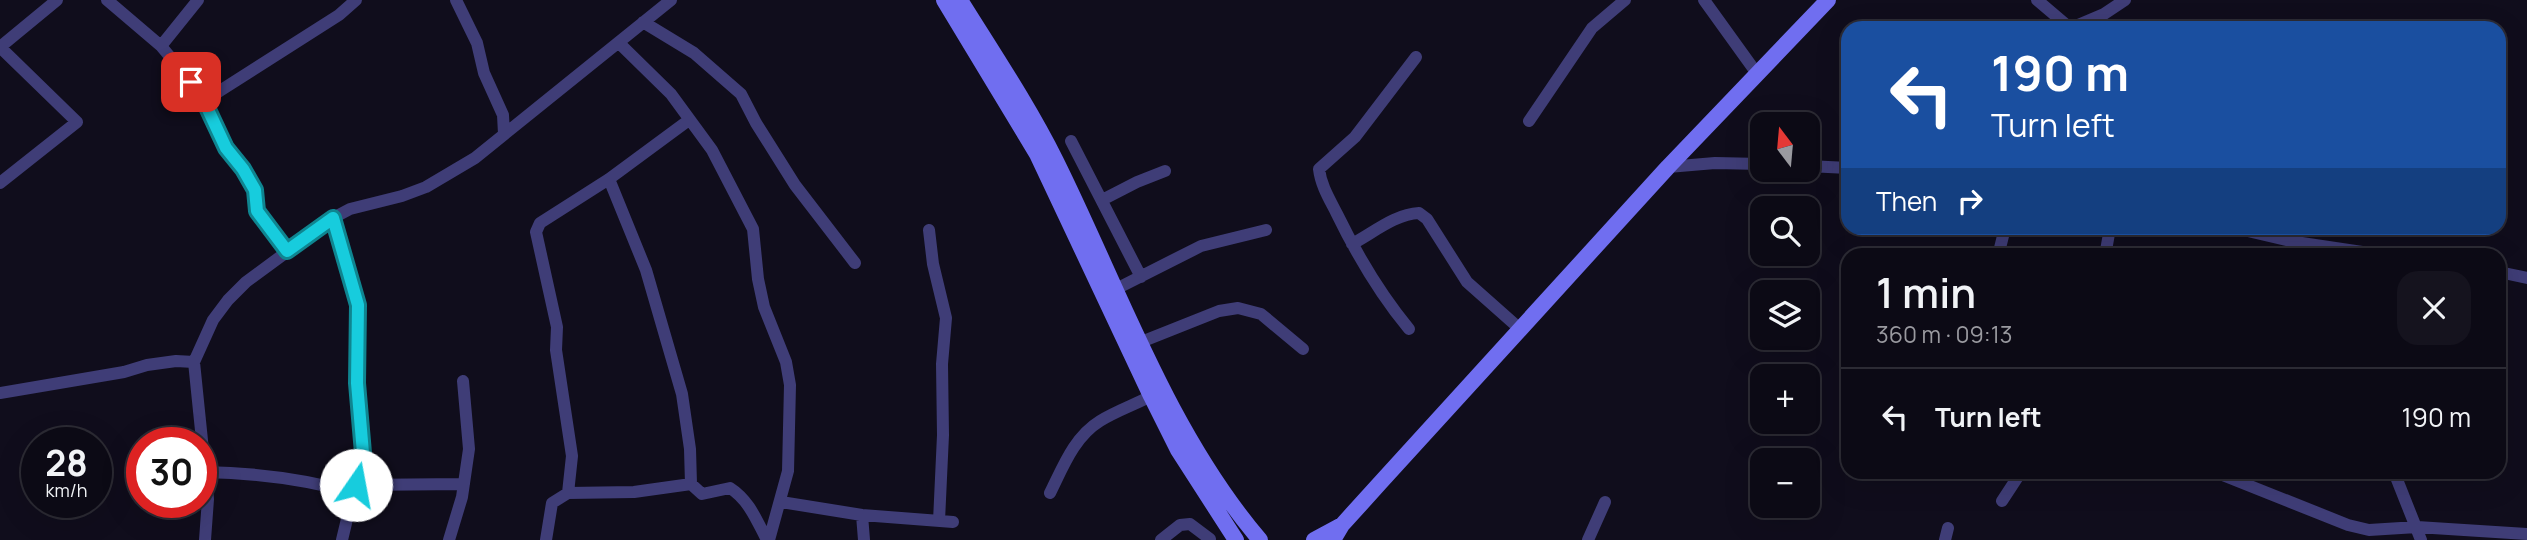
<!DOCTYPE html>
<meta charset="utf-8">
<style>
:root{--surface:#0c0a15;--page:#15131e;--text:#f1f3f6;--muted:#9a9aa0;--line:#2c2b34}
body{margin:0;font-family:Manrope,sans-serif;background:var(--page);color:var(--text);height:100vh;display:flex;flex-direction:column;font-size:26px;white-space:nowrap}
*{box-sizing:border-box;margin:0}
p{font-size:23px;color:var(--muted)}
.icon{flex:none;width:38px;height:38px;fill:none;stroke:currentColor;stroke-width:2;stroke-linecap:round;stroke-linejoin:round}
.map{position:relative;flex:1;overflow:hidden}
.drawer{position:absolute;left:1841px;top:248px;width:665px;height:231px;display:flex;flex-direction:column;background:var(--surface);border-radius:21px;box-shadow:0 7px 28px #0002,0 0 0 2px var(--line)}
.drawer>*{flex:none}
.guide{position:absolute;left:1841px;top:21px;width:665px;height:214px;border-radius:21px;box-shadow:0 7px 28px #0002,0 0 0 2px var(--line);background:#1a4fa0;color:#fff;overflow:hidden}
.needle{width:46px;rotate:344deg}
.controls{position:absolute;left:1750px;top:112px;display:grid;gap:14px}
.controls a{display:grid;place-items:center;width:70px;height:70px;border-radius:14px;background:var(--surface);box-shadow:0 7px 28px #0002,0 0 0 2px var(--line);font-size:35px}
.speed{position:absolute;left:21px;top:427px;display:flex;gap:14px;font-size:35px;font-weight:700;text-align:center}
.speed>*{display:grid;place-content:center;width:91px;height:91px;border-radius:50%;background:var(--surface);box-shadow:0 7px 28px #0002,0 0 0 2px var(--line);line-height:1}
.speed small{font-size:18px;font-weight:400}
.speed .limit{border:10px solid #d22;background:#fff;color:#111}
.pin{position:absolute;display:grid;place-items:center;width:60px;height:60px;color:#fff;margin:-30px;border-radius:14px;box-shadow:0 4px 10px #0006}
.me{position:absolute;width:77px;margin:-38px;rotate:12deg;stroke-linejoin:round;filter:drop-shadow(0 0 5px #0008)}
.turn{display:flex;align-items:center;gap:24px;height:147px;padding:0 35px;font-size:32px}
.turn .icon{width:91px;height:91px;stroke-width:2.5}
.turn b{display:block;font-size:49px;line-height:60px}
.then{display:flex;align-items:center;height:66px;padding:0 35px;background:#0003;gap:14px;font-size:26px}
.round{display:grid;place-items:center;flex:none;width:74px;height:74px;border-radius:21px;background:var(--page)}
.overview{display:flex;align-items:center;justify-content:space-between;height:119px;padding:0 35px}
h1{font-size:42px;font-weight:600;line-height:52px}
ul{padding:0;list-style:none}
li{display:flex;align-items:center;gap:21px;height:98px;padding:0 35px;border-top:2px solid var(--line)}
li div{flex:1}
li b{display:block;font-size:26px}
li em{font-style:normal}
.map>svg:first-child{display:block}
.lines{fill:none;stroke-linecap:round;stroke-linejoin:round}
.minor{stroke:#3f3d77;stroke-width:12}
.secondary{stroke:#706ef0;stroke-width:16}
.route-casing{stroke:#0f8590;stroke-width:18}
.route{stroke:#17ccdd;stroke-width:12}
</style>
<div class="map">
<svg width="2527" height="540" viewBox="0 0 2527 540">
<rect width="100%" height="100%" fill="#100d1c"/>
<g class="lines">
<path class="minor" d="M107 0 161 46 191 82 204 101 226 148 243 169 255 190 257 211 287 251
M456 0 477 43 484 73 503 115 504 134
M1704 0 1758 75
M2037 0 2070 28
M643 22 694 53 741 94 756 123 795 185 855 263
M2071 28 2104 14 2125 0
M619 43 671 94 712 150 753 229 758 279 764 307 786 362 790 385 788 471 769 540
M161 46 198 0
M0 47 57 0
M204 101 339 15 356 0
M1529 121 1592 28 1625 0
M1071 141 1141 277
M1808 166 1848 168
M1668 167 1715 163 1762 164
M609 179 646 270 682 394 690 449 691 484
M0 183 77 122 0 47
M1102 200 1137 182 1165 171
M333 218 358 305 357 383 362 431 363 452 342 540
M2235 228 2295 242 2389 256
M929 230 933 264 946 318 942 364 943 435 939 521
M1352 244C1373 233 1395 214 1419 213L1427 219 1467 282 1520 329
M1998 256 2005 228
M2105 256 2110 228
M2499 272 2527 278
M1116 289 1201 246 1266 230
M1409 329C1380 294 1357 255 1337 214 1330 200 1321 186 1319 169L1355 137 1416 57
M1141 342 1219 311 1238 308 1261 314 1303 349
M0 393 124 372 147 365 176 361 194 362
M205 472C256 473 305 479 354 493
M2215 472 2348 525 2369 530 2417 527 2527 534
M2394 472 2421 540
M356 485 464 484
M568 493 572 456 556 350 557 327 536 232 540 223 609 179 689 120
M1050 493C1063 467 1074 437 1100 421 1116 411 1134 405 1151 396
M2002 501 2021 472
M781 502 862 515 953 522
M862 515 864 540
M205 540 208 499 194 362 213 320 228 300 246 282 333 218 350 209 402 196 426 187 475 158 671 0
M449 540 462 497 469 449 463 381
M546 540 552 503 568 493 634 492 691 484 702 494 730 488C749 500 757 521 767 540
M1161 540 1180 525 1190 524 1210 539
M1588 540 1605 502
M1945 540 1948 528"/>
<path class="secondary" d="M944 0 1037 154 1151 396 1178 450 1236 540
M960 0C993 53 1028 105 1056 161 1119 288 1167 431 1260 540
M1314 540 1340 526
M1333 540 1342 525 1380 483 1668 167 1828 0"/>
</g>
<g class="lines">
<defs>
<path id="route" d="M191 82 204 101 226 148 243 169 255 190 257 211 287 251 333 218 358 305 357 383 363 453 356 485"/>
</defs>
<use href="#route" class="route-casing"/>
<use href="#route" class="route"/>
</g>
</svg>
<div class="controls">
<a><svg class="needle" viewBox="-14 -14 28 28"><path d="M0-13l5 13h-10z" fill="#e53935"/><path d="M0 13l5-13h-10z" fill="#9a9aa0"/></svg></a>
<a><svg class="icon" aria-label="search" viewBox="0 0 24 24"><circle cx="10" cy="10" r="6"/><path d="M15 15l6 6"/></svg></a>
<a><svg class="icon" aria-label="layers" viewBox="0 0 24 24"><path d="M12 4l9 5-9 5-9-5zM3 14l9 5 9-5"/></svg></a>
<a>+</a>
<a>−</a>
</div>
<div class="speed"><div>28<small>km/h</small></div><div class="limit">30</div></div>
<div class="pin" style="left:191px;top:82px;background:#d93025"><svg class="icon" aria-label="arrive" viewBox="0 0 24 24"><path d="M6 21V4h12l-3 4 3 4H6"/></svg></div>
<svg class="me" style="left:356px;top:485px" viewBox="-20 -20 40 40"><circle r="19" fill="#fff"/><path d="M0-13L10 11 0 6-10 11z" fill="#17ccdd"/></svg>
<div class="guide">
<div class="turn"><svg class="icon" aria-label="left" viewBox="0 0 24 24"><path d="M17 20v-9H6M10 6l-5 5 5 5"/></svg><div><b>190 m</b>Turn left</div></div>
<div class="then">Then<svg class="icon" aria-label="right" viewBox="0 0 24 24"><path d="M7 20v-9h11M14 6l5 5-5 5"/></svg></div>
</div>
<section class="drawer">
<div class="overview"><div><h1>1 min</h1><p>360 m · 09:13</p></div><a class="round"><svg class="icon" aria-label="close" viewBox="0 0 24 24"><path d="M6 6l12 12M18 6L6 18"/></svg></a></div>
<ul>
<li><svg class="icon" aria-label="left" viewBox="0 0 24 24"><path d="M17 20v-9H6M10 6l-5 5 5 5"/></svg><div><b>Turn left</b></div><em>190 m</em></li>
</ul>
</section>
</div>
